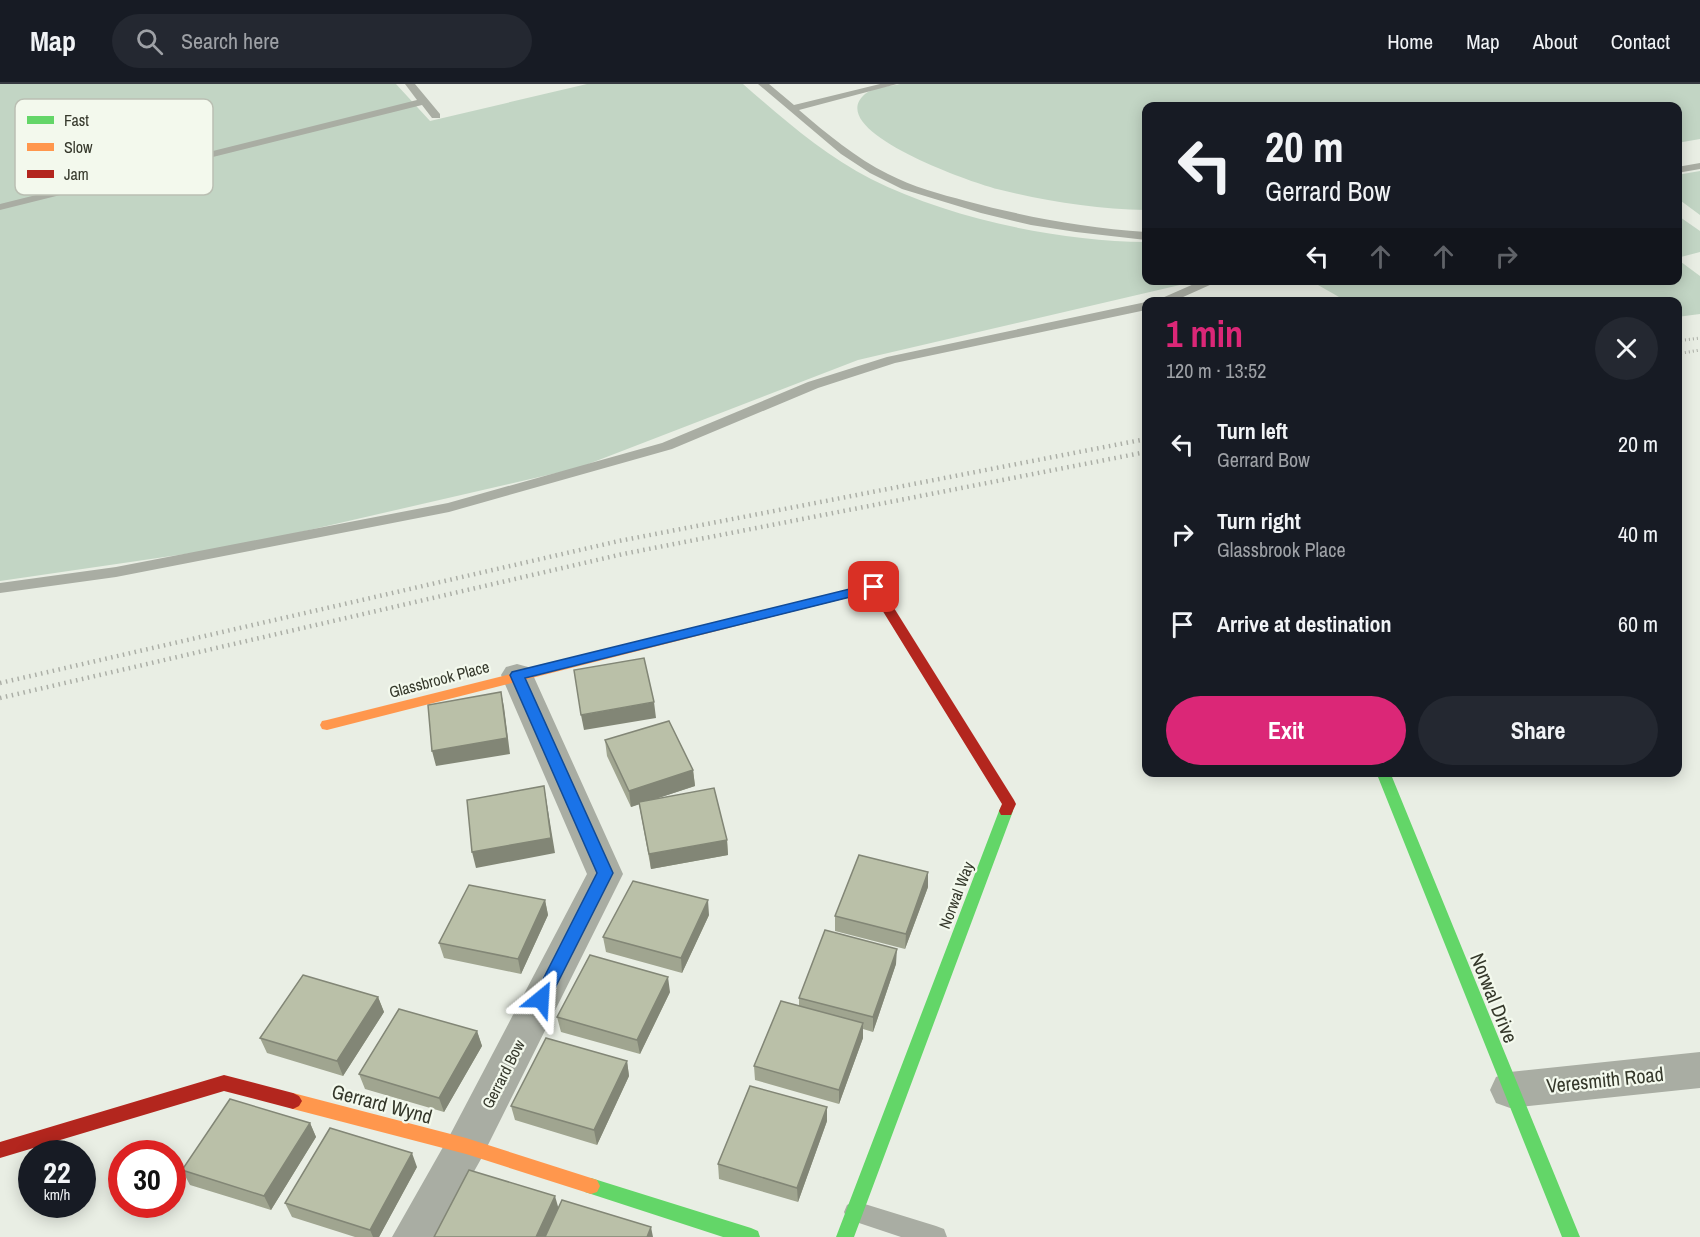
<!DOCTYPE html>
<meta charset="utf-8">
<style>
:root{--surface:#171b24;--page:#242831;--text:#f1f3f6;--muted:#9ea1a6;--line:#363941;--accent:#db2777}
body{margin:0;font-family:"Archivo Narrow",sans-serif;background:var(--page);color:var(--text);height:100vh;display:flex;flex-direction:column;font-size:22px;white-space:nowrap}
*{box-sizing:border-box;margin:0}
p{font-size:20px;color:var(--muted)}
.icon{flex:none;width:33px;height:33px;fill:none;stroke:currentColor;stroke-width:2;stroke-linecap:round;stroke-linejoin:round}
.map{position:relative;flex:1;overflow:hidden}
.drawer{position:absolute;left:1142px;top:213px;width:540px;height:480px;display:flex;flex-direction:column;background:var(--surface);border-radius:12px;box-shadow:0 3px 15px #0003}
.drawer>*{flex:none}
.banner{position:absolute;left:1142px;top:18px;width:540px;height:183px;border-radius:12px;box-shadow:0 3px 15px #0003;background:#171b24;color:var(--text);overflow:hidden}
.speed{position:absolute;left:18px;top:1056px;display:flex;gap:12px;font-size:30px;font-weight:700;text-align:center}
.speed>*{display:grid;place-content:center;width:78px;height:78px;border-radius:50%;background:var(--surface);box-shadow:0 3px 15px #0003;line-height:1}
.speed small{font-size:15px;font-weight:400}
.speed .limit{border:9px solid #d22;background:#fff;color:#111}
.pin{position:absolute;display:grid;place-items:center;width:51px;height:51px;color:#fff;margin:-26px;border-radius:12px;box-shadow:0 3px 9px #0006}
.me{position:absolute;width:66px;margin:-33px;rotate:27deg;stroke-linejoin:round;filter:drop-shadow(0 0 4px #0008)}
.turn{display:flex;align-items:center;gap:21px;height:126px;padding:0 24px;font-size:27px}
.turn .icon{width:78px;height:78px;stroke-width:2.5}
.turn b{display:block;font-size:42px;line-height:51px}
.lanes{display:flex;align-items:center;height:57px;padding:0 24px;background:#0003;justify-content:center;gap:30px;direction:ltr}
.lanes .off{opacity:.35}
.round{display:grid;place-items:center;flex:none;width:63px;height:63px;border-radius:32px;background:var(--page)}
.head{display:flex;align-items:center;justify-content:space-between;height:102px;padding:0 24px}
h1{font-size:36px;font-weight:800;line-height:45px;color:var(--accent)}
.button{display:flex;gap:12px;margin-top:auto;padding:12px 24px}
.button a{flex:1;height:69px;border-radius:36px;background:var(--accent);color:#fff;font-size:24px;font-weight:800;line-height:69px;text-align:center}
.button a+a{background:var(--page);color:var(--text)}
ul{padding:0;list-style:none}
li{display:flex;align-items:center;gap:18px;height:90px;padding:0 24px}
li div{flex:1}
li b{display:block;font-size:22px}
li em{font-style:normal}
header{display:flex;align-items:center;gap:36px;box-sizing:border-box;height:84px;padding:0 30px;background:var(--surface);border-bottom:2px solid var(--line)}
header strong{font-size:28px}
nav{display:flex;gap:33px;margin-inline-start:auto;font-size:21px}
.search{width:420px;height:54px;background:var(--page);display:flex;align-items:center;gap:15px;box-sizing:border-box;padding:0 21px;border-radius:33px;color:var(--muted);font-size:22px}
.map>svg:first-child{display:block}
.green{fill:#c2d5c4}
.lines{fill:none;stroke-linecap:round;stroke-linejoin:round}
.lane{fill:#a9ada3;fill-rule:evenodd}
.street{fill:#a9ada3;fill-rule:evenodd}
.fast{fill:#63d668;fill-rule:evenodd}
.slow{fill:#ff974d;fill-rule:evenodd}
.jam{fill:#b3261e;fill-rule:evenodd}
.rail-far1{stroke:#acafa7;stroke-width:3;stroke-dasharray:1 3;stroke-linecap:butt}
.rail{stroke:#acafa7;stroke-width:4.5;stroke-dasharray:1.5 4.5;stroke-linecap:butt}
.wall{fill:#a0a590}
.shaded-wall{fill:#828676}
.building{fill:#bac0a8;stroke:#828676;stroke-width:1.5}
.route{fill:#1a73e8;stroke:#114b97;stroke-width:1.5}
.labels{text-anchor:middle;stroke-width:4.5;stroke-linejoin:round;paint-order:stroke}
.street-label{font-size:16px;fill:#35382b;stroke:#f3f9ed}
.near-street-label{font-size:20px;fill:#35382b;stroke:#f3f9ed}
.key{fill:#f3f9ed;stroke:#babfb3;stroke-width:1.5}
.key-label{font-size:16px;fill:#35382b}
</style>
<header>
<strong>Map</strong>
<div class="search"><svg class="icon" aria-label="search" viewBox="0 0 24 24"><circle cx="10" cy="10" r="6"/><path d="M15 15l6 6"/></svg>Search here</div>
<nav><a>Home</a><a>Map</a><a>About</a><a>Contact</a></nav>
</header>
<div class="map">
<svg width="1700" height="1153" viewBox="0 0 1700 1153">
<rect width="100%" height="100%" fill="#e9eee4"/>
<path class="green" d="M0 0H396L430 37 587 0H743C783 35 824 71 871 95 951 135 1058 157 1146 158V196L1197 197 858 276 578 384 240 462 0 497Z
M900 0H1700V55L1677 59V22H1146V126C1096 125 1045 117 997 105 973 99 822 47 865 10 873 3 891 2 900 0Z
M1700 87V131L1677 114V91Z
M1677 131 1700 147V168L1677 174Z
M1677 175 1700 192V230L1677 233V218L1346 217 1311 197 1677 196Z"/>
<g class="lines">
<path class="lane" d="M405 0H415L440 30V34H432L422 21 0 126V120L417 16Z
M758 0H769L794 21 880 0H897L799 26C827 50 856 74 888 90 913 103 940 110 966 117 1026 133 1085 144 1146 148V156L1076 148 1031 141 981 129 902 105 870 89 841 70Z
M1700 79V85L1677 89V83Z
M1203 196H1221L1172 218H1153Z
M1146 218V226L895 279 818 304 672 365 449 428 116 493 0 509V499L116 483 448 419 662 359 808 298 887 273Z
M855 1117 936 1142 944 1145 947 1153H901L847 1135 844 1128 847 1121Z"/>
<path class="street" d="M517 580 528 583 533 591 623 790 481 1075 437 1153H392L451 1049 587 790 501 591 506 583Z
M1700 968V1004L1510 1024 1496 1019 1490 1006 1496 993 1510 988Z"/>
<path class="fast" d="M1376 688H1390L1580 1153H1562Z
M1006 721 1011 723 1013 727 854 1153H836L999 727 1001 723Z
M591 1094 751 1144 758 1147 760 1153H723L591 1110 585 1108 582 1102 585 1096Z"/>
<path class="slow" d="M763 527 770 531 768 534 327 646 322 645 320 641 322 637 327 636Z
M293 1009 466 1054 591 1094 597 1096 600 1102 597 1108 591 1110 466 1070 293 1025 287 1022 284 1017 287 1012Z"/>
<path class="jam" d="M874 499 879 500 1014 716 1016 720 1011 731H1001L999 727 1002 720 871 508 763 535 756 531 763 527Z
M224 991 293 1009 299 1012 302 1017 299 1022 293 1025 224 1007 0 1074V1058Z"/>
<path class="rail-far1" d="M1677 257 1700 254
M1677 270 1700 266"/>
<path class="rail" d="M0 599 619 457 1146 355
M0 614 623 470 1146 368"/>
</g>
<path class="wall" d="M605 656 693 686 695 702 655 715 727 756 728 771 651 785 639 720 631 723 607 672Z
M928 803 905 865 835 847V832Z
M545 816 548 831 521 890 444 874 439 859Z
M709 831 682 889 606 868 603 853Z
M896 880 873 948 863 945V954L839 1020 755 996 754 982 799 922V914Z
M670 908 640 970 561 948 557 933Z
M378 913 384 928 343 992 267 969 260 954Z
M477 947 482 962 444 1028 365 1005 359 990Z
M627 977 629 992 597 1061 515 1036 511 1022Z
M827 1037 798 1118 719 1095 718 1080Z
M310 1039 316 1053 271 1126 190 1101 182 1086Z
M417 1083 379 1153H355L292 1133 285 1119Z"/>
<path class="shaded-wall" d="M501 608 504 623 510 670 436 682 432 667Z
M654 618 656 634 584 646 581 631Z
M693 686 695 702 631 723 629 707Z
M544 702 555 769 476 784 472 768Z
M727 756 728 771 651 785 649 770Z
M928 788V803L905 865 906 850Z
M545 816 548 831 521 890 518 875Z
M708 816 709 831 682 889 681 874Z
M897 865 896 880 873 948V933Z
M668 893 670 908 640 970 637 956Z
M378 913 384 928 343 992 337 977Z
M863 939V954L839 1020V1006Z
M477 947 482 962 444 1028 439 1014Z
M627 977 629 992 597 1061 594 1046Z
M827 1023V1037L798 1118 797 1104Z
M310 1039 316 1053 271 1126 264 1112Z
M412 1069 417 1083 379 1153H373L370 1146Z
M555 1112 559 1126 546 1153H536Z
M651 1143 653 1153H647Z"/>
<path class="building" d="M644 574 654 618 581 631 574 586Z
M501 608 507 654 432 667 428 621Z
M669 637 693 686 629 707 605 656Z
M544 702 551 754 472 768 467 716Z
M714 704 727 756 649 770 639 718Z
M859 771 928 788 906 850 835 832Z
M633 797 708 816 681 874 603 853Z
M469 801 545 816 518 875 439 859Z
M825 846 897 865 873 933 799 914Z
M590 871 668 893 637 956 557 933Z
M303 891 378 913 337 977 260 954Z
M781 917 863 939 839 1006 754 982Z
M399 925 477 947 439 1014 359 990Z
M546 954 627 977 594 1046 511 1022Z
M750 1002 827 1023 797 1104 718 1080Z
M230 1015 310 1039 264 1112 182 1086Z
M330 1044 412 1069 370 1146 285 1119Z
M469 1086 555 1112 536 1153H434Z
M562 1116 651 1143 647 1153H545Z"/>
<path class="route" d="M874 499 880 503 878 506 525 594 613 789 547 920 541 923 535 920 533 915 597 789 510 591 512 588Z"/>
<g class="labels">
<g class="street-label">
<text transform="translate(439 595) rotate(-15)" y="6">Glassbrook Place</text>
<text transform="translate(956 811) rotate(-69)" y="6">Norwal Way</text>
<text transform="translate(503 990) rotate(-63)" y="6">Gerrard Bow</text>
</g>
<g class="near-street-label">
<text transform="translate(1494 914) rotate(68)" y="7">Norwal Drive</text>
<text transform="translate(1605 996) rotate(-6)" y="7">Veresmith Road</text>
<text transform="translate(382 1020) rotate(15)" y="7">Gerrard Wynd</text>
</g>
</g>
<rect x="15" y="15" width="198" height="96" rx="9" class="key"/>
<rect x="27" y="32" width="27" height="8" fill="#63d668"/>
<rect x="27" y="59" width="27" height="8" fill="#ff974d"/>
<rect x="27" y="86" width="27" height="8" fill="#b3261e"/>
<g class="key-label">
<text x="64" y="42">Fast</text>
<text x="64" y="69">Slow</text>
<text x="64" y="96">Jam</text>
</g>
</svg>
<div class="speed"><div>22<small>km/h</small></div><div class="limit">30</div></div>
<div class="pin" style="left:874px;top:503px;background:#d93025"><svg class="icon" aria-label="arrive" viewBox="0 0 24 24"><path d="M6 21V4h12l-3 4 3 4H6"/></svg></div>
<svg class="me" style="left:541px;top:915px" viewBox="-20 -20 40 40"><path d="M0-17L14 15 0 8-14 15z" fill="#1a73e8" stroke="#fff" stroke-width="4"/></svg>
<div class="banner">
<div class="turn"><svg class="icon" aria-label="left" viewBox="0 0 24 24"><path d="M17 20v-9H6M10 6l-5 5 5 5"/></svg><div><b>20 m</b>Gerrard Bow</div></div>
<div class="lanes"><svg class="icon" aria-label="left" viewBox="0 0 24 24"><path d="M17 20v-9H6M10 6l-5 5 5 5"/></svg><svg class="icon off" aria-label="ahead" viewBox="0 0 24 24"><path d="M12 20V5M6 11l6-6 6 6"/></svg><svg class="icon off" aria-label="ahead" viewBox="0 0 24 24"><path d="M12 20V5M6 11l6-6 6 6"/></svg><svg class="icon off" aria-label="right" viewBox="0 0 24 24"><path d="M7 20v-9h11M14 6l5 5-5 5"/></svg></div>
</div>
<section class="drawer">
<div class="head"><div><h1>1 min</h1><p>120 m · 13:52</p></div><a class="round"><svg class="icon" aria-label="close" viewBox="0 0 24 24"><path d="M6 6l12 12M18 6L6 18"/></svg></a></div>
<ul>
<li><svg class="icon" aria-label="left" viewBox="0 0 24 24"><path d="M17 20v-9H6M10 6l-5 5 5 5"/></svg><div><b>Turn left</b><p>Gerrard Bow</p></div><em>20 m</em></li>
<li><svg class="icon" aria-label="right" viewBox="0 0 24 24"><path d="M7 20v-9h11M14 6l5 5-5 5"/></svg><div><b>Turn right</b><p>Glassbrook Place</p></div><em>40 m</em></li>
<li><svg class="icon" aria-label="arrive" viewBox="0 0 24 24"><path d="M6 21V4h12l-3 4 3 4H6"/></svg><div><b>Arrive at destination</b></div><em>60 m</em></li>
</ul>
<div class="button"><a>Exit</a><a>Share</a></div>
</section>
</div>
